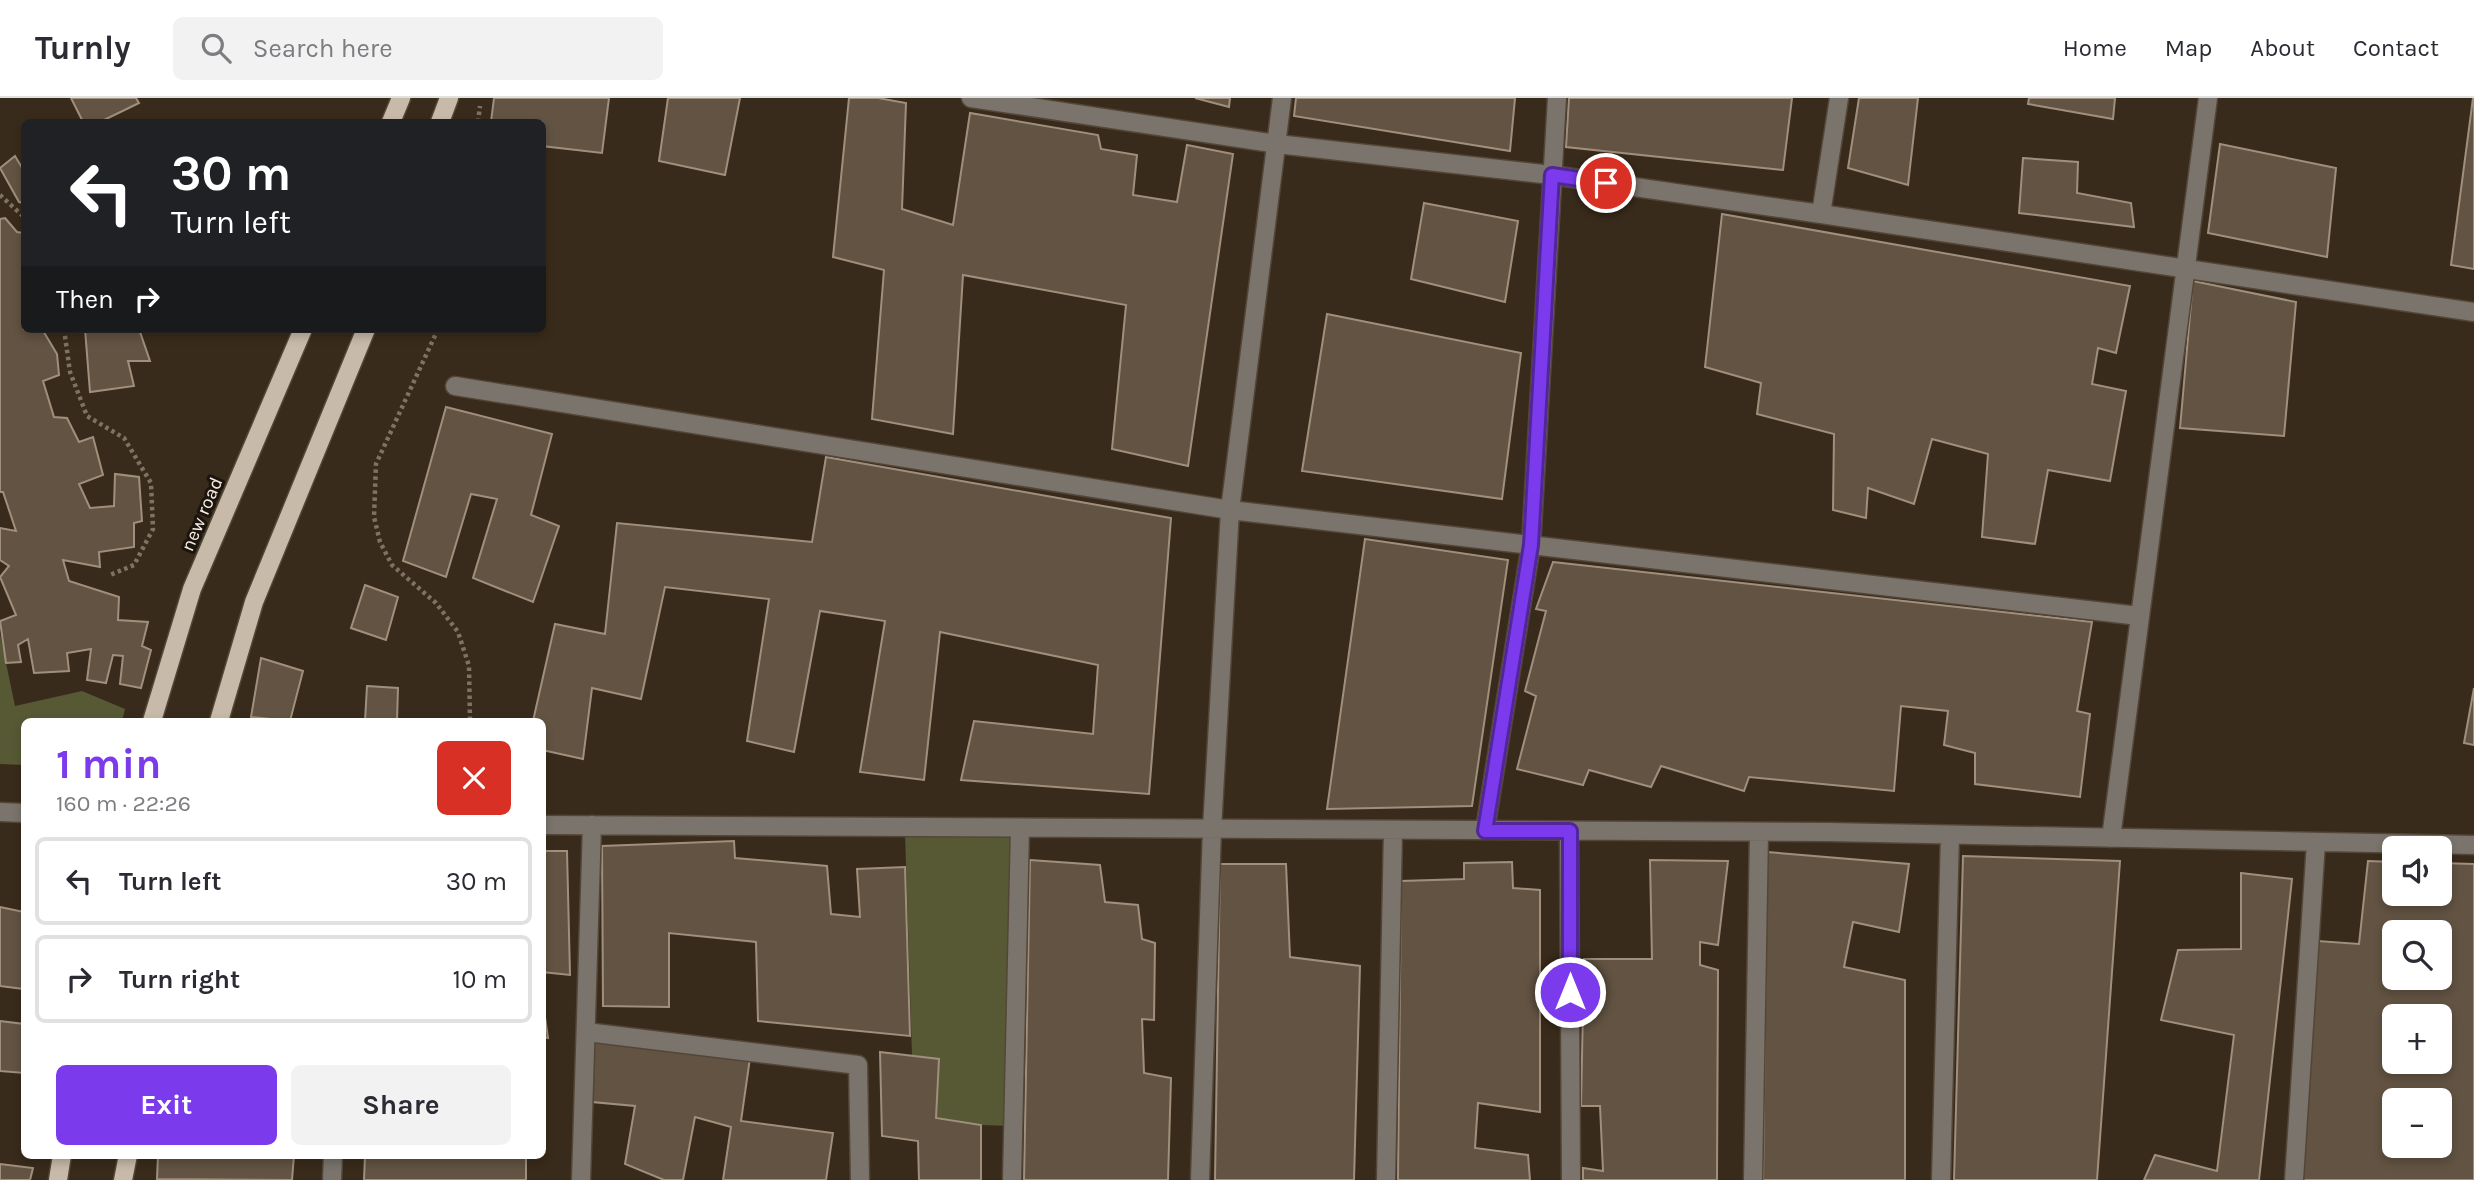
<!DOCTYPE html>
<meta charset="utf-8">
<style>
:root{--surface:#fff;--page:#f2f2f3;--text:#2b2b33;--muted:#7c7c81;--line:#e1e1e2;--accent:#7c3aed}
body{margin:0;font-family:Karla,sans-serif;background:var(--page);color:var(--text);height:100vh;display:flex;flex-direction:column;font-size:26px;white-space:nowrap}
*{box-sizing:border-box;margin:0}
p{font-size:23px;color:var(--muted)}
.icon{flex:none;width:38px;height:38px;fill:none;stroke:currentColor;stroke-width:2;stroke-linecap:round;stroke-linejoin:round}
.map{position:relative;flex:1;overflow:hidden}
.sheet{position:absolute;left:21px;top:620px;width:525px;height:441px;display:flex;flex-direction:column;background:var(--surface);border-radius:10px;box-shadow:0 4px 10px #0003}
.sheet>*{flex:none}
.guide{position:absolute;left:21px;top:21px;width:525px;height:214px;border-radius:10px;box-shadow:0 4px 10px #0003;background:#202124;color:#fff;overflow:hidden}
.buttons{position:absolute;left:2382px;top:738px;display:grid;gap:14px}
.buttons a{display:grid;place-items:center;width:70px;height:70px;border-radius:10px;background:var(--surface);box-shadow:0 4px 10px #0003;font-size:35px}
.pin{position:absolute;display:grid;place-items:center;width:60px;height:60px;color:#fff;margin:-30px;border:4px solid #fff;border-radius:50%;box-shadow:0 2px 7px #0007}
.me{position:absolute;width:77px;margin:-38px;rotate:0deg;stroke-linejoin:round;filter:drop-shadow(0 0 5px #0008)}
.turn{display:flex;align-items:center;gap:24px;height:147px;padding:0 35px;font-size:32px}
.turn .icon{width:91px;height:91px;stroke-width:2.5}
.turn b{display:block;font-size:49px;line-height:60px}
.then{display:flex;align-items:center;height:66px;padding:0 35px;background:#0003;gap:14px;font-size:26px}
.round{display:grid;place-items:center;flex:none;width:74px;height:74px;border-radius:10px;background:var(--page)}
.overview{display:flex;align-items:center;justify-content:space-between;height:119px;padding:0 35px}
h1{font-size:42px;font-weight:700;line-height:52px;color:var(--accent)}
.primary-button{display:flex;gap:14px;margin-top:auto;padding:14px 35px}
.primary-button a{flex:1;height:80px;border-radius:10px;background:var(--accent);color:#fff;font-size:28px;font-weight:700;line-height:80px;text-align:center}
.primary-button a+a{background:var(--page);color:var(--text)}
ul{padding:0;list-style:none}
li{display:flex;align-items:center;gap:21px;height:88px;margin:0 14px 10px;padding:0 21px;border:4px solid var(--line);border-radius:10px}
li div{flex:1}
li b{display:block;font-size:26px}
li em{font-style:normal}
header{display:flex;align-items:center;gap:42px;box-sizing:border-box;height:98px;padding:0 35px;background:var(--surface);border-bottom:2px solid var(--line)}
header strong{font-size:33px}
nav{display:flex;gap:38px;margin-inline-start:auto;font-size:24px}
.search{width:490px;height:63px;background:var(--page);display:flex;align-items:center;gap:18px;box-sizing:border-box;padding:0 24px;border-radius:10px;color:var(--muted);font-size:26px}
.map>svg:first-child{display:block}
.green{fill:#575935}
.building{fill:#625342;stroke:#a08f7d;stroke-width:2;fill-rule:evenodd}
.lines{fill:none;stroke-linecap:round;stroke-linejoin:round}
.minor-casing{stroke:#544637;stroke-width:21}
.major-casing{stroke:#544637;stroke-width:21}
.path{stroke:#7f7265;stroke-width:4.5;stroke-dasharray:3.5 3.5;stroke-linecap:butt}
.minor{stroke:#7a746c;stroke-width:18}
.major{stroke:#c7baa9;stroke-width:18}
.route-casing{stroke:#51269a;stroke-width:18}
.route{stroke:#7c3aed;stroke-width:12}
.labels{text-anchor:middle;stroke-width:6;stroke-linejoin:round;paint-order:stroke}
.street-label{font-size:19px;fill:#f7ede4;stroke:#1b150e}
</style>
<header>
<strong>Turnly</strong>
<div class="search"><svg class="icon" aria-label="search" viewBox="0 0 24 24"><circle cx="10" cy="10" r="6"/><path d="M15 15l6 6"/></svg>Search here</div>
<nav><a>Home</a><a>Map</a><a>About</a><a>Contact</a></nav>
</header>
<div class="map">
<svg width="2474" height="1082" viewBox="0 0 2474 1082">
<rect width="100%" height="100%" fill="#392b1b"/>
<path class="green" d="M0 536 15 608 82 593 125 611 122 623H24V667L0 666Z
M1020 730 1013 1028 981 1027 936 1020 938 961 912 957 905 735Z"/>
<path class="building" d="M71 0H136L139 5 100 24H83Z
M494 0H609L602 55 542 48V24H491Z
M668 0H740L725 77 659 63Z
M849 0H878L906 5 902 111 953 127 970 15 1098 37 1101 51 1137 57 1133 97 1177 104 1187 47 1233 56 1188 368 1112 351 1126 207 963 177 953 336 872 321 884 172 833 159Z
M1195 0H1230L1229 9Z
M1296 0H1515L1510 53 1294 18Z
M1569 0H1792L1783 72 1566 49Z
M1859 0H1918L1908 87 1848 70Z
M2029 0H2115L2113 21 2028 6Z
M2473 0H2474V171L2451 167Z
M2220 46 2336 70 2327 159 2208 135Z
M15 58 24 73V105L19 104 0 70Z
M2023 60 2078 64 2077 95 2131 105 2134 129 2019 115Z
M1424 105 1518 123 1505 204 1411 181Z
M1722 116 2130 188 2116 255 2098 250 2092 286 2126 293 2110 383 2048 372 2035 446 1982 439 1988 356 1932 341 1914 406 1868 390 1866 420 1833 412 1834 336 1757 316 1761 285 1705 269Z
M5 120 17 134 24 135V231H42L57 256 59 277 43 283 54 319 67 320 79 344 93 339 103 377 79 386 90 410 114 408 115 376 139 379 142 423 134 425V449L99 454 100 469 63 462 69 483 119 499 118 522 148 524 142 548 151 552 141 590 120 586 123 558 113 557 106 585 87 582 91 551 67 555 69 573 34 575 28 541 18 547 21 564 6 565 0 523 16 517 0 479 9 468 0 462V430L16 433 3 394H0V121Z
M2193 183 2296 204 2284 338 2180 330Z
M1327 216 1521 255 1502 401 1302 373Z
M85 231H139L150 263H128L134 288 90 294Z
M446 309 552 336 531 417 559 428 533 504 473 480 497 401 471 396 446 479 403 463Z
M826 359 1171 420 1149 696 961 682 974 623 1093 636 1098 567 940 534 924 682 860 674 885 523 820 513 794 654 747 643 769 501 665 489 641 601 592 590 583 661 542 652V623H533L555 526 605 536 617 425 812 444Z
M1365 441 1508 462 1472 708 1327 711Z
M1553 464 2092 524 2077 613 2090 616 2080 699 1975 686V655L1944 647 1948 613 1901 608 1894 693 1749 679 1744 693 1661 668 1651 689 1589 672 1583 687 1517 671 1536 598 1525 593 1546 513 1536 511Z
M365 487 398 499 386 542 351 530Z
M261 560 303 573 290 623 251 619Z
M367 588 398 590 397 623H365Z
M2474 590V647L2464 645Z
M734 743 735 760 827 768 831 816 860 819 857 771 905 769 910 938 758 923 756 844 669 835V909L603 908 602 748Z
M542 753H567L570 877 542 874Z
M1767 754 1909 766 1899 834 1853 824 1844 869 1905 882V1082H1763Z
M1963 758 2120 763 2097 1082H1954Z
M1030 762 1100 767 1105 804 1138 807 1142 841 1155 845 1154 922 1142 921 1144 975 1171 980 1168 1082H1024Z
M1650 762 1728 763 1718 847 1700 844V867L1718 872 1717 1082H1583V1070L1603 1073 1600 1008H1581L1584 861H1652Z
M2368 763 2394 764V796H2440V765L2474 766V1082H2302L2318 843 2359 846ZM2394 835H2440V880H2394ZM2394 919H2440V964H2394ZM2394 1003H2440V1048H2394Z
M1512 764 1513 790 1540 792V1014L1478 1005 1475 1050 1528 1057 1530 1082H1398L1401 783 1464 781V765Z
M1220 766H1286L1290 859 1360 868 1354 1082H1215Z
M2241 775 2292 781 2259 1082H2144L2155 1057 2217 1073 2234 937 2161 922 2178 852 2241 851Z
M0 809 24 814V891L0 888Z
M542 898 548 940 542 939Z
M0 923 24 926V975L0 973Z
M594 944 750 960 741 1023 833 1035 826 1082H723L731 1029 695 1019 683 1082H664L625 1066 635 1008 592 1004Z
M880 954 939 961 936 1020 981 1027V1082H919L918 1043 882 1038Z
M158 1057H294L292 1082 157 1081Z
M365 1057H526V1082H364Z
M0 1066 33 1070 30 1082H0Z"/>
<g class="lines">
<defs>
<path id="minor" d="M971 0 1277 46 1552 77 1821 116
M1839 0 1821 116 2474 214
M455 288 1230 412 2139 518
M0 714 24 715
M542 727 1828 734 2474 747
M1485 732 1531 447 1557 0
M1569 733 1571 1082
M2111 740 2208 0
M586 934 858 967 860 1082
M332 1082 333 1057
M581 1082 592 727
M1012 1082 1020 730
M1200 1082 1212 731 1230 412 1282 0
M1386 1082 1393 732
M1753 1082 1759 734
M1941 1082 1950 737
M2294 1082 2316 744"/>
<path id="major" d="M391 24 401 0
M440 24 449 0
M152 623 192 491 303 231
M219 623 254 504 366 231
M58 1082 62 1057
M123 1082 128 1057"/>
</defs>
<use href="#minor" class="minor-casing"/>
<use href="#major" class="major-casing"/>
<path class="path" d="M478 24 480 8
M0 97 24 119
M64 231 70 274 87 318 124 340 151 385 153 431 134 467 110 477
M438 231 376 366 374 419 380 444 392 467 436 505 458 534 469 568 470 623"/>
<use href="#minor" class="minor"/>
<use href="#major" class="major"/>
</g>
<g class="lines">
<defs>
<path id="route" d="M1570 894V733H1485L1531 447 1552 77 1606 85"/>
</defs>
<use href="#route" class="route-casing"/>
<use href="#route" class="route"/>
</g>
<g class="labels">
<g class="street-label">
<text transform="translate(201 416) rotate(-67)" y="7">new road</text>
</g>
</g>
</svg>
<div class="buttons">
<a><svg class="icon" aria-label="sound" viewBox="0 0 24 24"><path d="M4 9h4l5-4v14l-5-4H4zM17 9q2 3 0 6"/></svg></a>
<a><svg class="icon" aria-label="search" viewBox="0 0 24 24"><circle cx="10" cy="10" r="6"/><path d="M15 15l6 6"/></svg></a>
<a>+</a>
<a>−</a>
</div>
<div class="pin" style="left:1606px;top:85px;background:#d93025"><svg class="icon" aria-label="arrive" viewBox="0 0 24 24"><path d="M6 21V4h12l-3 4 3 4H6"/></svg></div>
<svg class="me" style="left:1570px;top:894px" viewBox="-20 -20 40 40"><circle r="17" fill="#7c3aed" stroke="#fff" stroke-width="3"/><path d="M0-11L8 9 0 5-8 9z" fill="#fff"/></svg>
<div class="guide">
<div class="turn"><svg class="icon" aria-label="left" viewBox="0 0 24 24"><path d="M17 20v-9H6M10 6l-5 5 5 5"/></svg><div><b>30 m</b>Turn left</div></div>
<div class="then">Then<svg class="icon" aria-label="right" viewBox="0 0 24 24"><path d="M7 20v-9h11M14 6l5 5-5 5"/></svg></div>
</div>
<section class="sheet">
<div class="overview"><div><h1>1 min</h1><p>160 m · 22:26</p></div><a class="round" style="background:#d93025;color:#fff"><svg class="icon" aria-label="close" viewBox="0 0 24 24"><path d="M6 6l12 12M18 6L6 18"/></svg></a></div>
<ul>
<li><svg class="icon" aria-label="left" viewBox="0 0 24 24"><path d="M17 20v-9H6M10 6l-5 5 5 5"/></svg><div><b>Turn left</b></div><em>30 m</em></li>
<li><svg class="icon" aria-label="right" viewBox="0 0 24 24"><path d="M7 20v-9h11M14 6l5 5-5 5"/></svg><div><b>Turn right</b></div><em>10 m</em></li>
</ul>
<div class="primary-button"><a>Exit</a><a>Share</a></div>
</section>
</div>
